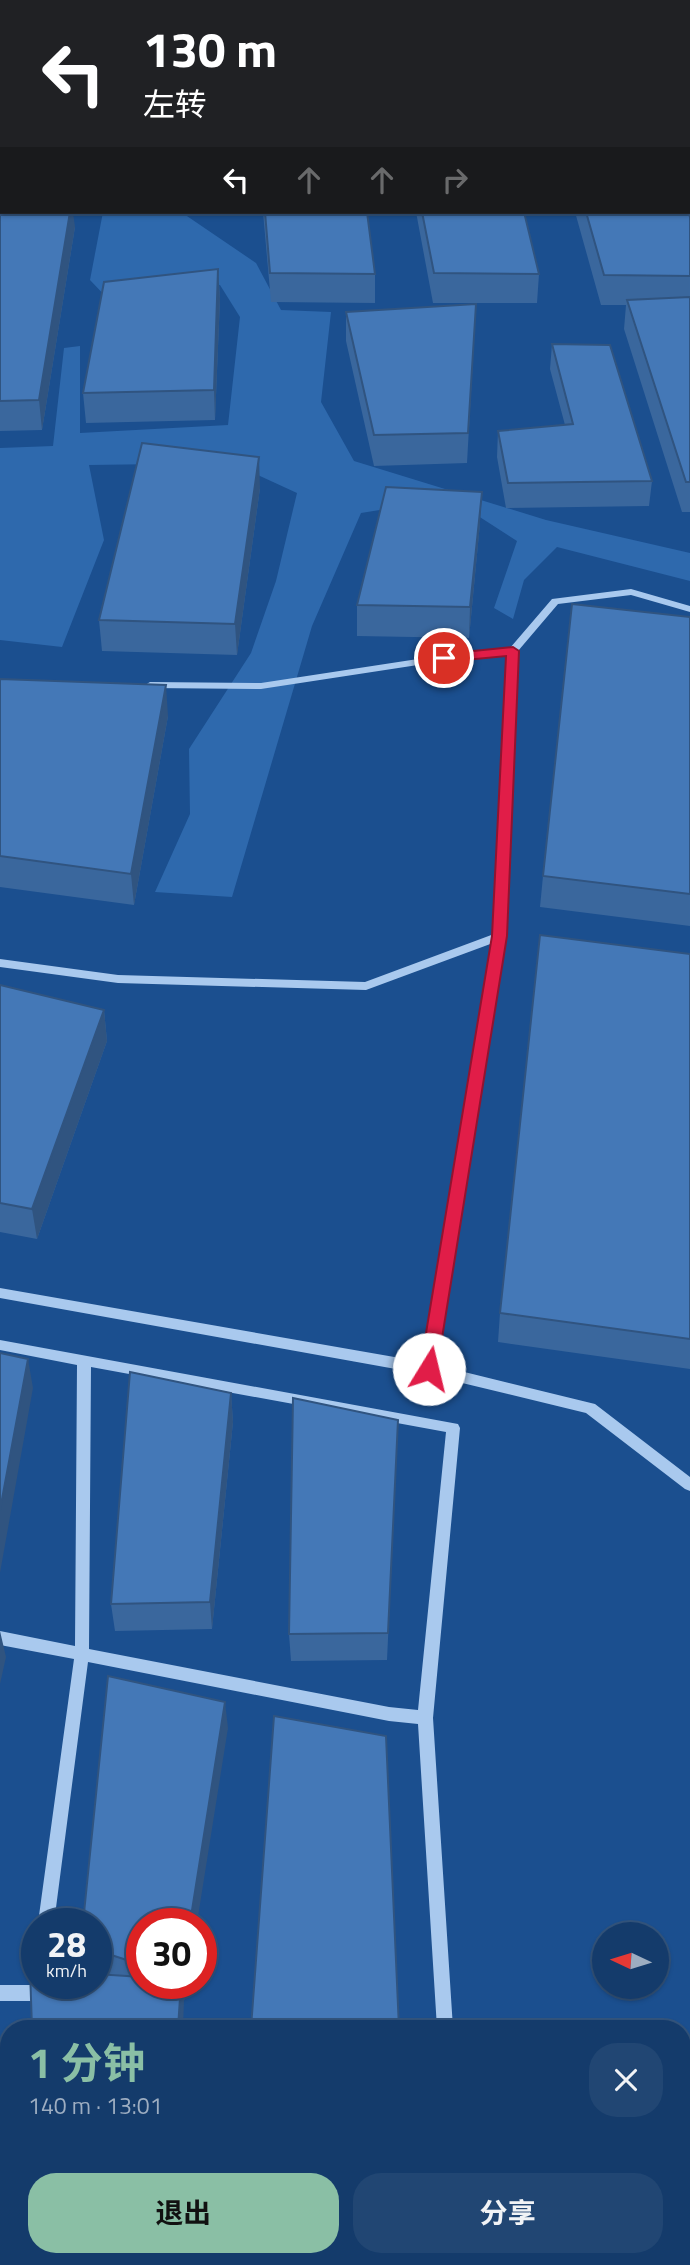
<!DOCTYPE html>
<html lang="zh">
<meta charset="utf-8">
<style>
:root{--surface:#143b6b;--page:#214673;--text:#f1f3f6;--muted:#9dadc1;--line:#33557e;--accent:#8abfa5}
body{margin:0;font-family:"Titillium Web","Noto Sans SC",sans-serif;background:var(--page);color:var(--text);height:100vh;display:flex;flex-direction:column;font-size:26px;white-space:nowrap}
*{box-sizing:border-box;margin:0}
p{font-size:23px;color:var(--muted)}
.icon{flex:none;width:38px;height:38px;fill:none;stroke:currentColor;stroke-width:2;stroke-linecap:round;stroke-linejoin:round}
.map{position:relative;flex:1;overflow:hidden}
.side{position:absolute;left:0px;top:2020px;width:691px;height:247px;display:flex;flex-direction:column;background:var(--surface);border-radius:28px 28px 0 0;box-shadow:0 2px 5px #0004,0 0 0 2px var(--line)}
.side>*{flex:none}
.hud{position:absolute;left:0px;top:0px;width:691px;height:214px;box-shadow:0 2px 5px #0004,0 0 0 2px var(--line);background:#202124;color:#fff;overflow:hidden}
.needle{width:46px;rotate:274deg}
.controls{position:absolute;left:592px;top:1922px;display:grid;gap:14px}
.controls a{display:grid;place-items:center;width:77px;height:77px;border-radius:50%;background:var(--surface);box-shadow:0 2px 5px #0004,0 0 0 2px var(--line);font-size:35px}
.speed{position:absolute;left:21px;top:1908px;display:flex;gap:14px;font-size:35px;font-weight:700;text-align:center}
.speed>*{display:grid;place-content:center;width:91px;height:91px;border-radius:50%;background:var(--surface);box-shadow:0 2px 5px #0004,0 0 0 2px var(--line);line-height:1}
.speed small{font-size:18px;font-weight:400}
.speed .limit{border:10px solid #d22;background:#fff;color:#111}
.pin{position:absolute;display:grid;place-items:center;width:60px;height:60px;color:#fff;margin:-30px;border:4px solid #fff;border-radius:50%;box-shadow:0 2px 7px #0007}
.me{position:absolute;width:77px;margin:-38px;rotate:9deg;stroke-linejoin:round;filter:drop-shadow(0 0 5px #0008)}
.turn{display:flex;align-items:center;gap:24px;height:147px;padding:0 28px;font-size:32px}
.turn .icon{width:91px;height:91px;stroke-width:2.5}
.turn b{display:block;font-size:49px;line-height:60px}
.lanes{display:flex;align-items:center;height:66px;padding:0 28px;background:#0003;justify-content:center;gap:35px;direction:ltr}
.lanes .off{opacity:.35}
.round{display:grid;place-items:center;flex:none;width:74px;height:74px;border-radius:28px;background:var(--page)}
.overview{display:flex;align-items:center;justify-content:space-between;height:119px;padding:0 28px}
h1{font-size:42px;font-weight:700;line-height:52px;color:var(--accent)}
.button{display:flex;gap:14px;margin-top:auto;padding:14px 28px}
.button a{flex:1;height:80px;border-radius:28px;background:var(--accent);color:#111;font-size:28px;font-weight:700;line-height:80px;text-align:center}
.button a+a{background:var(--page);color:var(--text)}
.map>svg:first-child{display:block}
.green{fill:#2e69ad}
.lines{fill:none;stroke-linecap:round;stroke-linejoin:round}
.minor{fill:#a9c9ee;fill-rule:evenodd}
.wall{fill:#3a679d}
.shaded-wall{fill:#305480}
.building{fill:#4478b7;stroke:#305480;stroke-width:2}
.route{fill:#e11d48;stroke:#92132f;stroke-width:2}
</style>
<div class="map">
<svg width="690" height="2265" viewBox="0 0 690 2265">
<rect width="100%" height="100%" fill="#1b4f8f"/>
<path class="green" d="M103 212H181L256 263 281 310 331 312 321 402 354 461 546 520 690 553V581L557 547 524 580 513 619 494 608 517 541 472 512 417 504 361 513 312 626 232 897 155 892 190 814 189 749 251 653 276 581 297 493 232 463 89 465 104 540 62 647 0 640V448L53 446 64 348 80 346V433L228 425 240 317 220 285 110 301 90 280Z"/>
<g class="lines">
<path class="minor" d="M0 184H2V188H0Z
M631 589 690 606V612L631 595 558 604 518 651 506 936 436 1365 595 1404 690 1477V1491L685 1489 586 1413 429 1375 0 1298V1288L423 1362 493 943 366 990 118 983 0 967V959L118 975 365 982 494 934 508 655 444 661 261 689 150 688 145 685 150 682 261 683 444 655 510 648 552 599Z
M0 1340 458 1424 460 1428 433 1718 453 2028H437L418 1724 389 1721 88 1662 54 1923H38L74 1659 0 1645V1631L75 1646 77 1365 0 1350ZM91 1367 446 1432 418 1710 389 1707 89 1649Z
M0 1985H37L43 1987 45 1993 43 1999 37 2001H0Z
M9 2198V2258H11L10 2265H0V2209L3 2201Z
M451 2258H469V2265H451Z"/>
</g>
<path class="wall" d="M678 0H690V15V2H679Z
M0 204 75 227 42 430 0 431Z
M263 212H367L375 274V303L271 302Z
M416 212H524L539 274 537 303H433Z
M575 212H688L690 217V512H682L624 329 626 305H601Z
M218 269 220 299 215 420 86 423 83 393Z
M476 304 467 463 374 466 346 341V312Z
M552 344 652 481 649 506 506 508 497 457 498 431 565 425 550 369Z
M260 488 237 655 102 651 99 620Z
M480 523 469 638 357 636V605Z
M690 617V926L540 907 543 876Z
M0 679 168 716 134 905 0 887Z
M690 954V1369L498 1342 500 1313Z
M0 985 104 1010 107 1041 37 1239 0 1232Z
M231 1393 233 1422 212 1629 115 1631 111 1604Z
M397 1449 387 1660 291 1661 289 1634Z
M228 1728 142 1923V1983H187L184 2001 96 1971V1923Z"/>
<path class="shaded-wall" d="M70 212H73L75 227 42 430 39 400Z
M218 269 220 299 215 420 214 390Z
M259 457 260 488 237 655 235 624Z
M482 492 480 523 469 638 470 607Z
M166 685 168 716 134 905 131 874Z
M104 1010 107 1041 37 1239 32 1209Z
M28 1359 33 1388 0 1573V1510Z
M231 1393 233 1422 212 1629 210 1602Z
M0 1631 6 1657 0 1684Z
M225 1702 228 1728 197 1923H190Z
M181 1983 184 2001 183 2028H178Z
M182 1983H187L184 2001Z
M162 2258H167V2265H162Z"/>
<path class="building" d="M21 0H111L110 2H21Z
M222 0H316V2H223Z
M0 204H2V212H70L39 400 0 401Z
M265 212H367L375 274 270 273Z
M422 212H524L539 274 434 273Z
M586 212H688L690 217V276L604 275Z
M218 269 214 390 83 393 104 282Z
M690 297V482H686L627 300Z
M476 304 468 433 374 435 346 312Z
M552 344 610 345 652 481 508 483 498 431 573 424Z
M142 443 259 457 235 624 99 620Z
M386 487 482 492 470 607 357 605Z
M572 604 690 617V894L543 876Z
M0 679 166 685 131 874 0 856Z
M540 935 690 954V1339L500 1313Z
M0 985 104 1010 32 1209 0 1203Z
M0 1353 28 1359 0 1510Z
M130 1372 231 1393 210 1602 111 1604Z
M293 1398 398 1420 388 1633 289 1634Z
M108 1676 225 1702 190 1923H142V1965L96 1950V1923H83Z
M274 1716 386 1736 399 2028H251Z
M30 1970 37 1971V1983H96V1974L142 1977V1983H181L178 2028H32Z
M40 2258H162V2265H40Z"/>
<path class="route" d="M513 647 519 651 507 936 437 1369 435 1374 429 1376 422 1374 420 1369 492 936 506 656 444 662 438 658 444 654Z"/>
</svg>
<div class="controls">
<a><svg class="needle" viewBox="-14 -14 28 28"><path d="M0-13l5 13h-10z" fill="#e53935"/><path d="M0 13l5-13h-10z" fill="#9dadc1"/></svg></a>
</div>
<div class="speed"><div>28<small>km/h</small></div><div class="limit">30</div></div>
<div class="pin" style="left:444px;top:658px;background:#d93025"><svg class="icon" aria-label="arrive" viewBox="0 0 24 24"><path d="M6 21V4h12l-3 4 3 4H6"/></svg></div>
<svg class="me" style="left:429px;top:1369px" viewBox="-20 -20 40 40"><circle r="19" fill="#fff"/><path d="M0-13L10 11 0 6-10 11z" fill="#e11d48"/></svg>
<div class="hud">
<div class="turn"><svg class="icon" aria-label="left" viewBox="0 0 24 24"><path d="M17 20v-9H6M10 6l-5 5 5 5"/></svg><div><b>130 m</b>左转</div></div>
<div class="lanes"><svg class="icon" aria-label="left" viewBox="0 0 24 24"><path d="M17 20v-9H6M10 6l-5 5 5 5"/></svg><svg class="icon off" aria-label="ahead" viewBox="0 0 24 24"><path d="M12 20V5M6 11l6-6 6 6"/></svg><svg class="icon off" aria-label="ahead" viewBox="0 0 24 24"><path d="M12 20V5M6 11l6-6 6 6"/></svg><svg class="icon off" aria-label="right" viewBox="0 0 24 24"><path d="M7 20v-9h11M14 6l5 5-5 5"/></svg></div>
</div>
<section class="side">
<div class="overview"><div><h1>1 分钟</h1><p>140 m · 13:01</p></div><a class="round"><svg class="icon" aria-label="close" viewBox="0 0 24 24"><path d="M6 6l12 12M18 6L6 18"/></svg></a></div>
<div class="button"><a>退出</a><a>分享</a></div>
</section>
</div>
